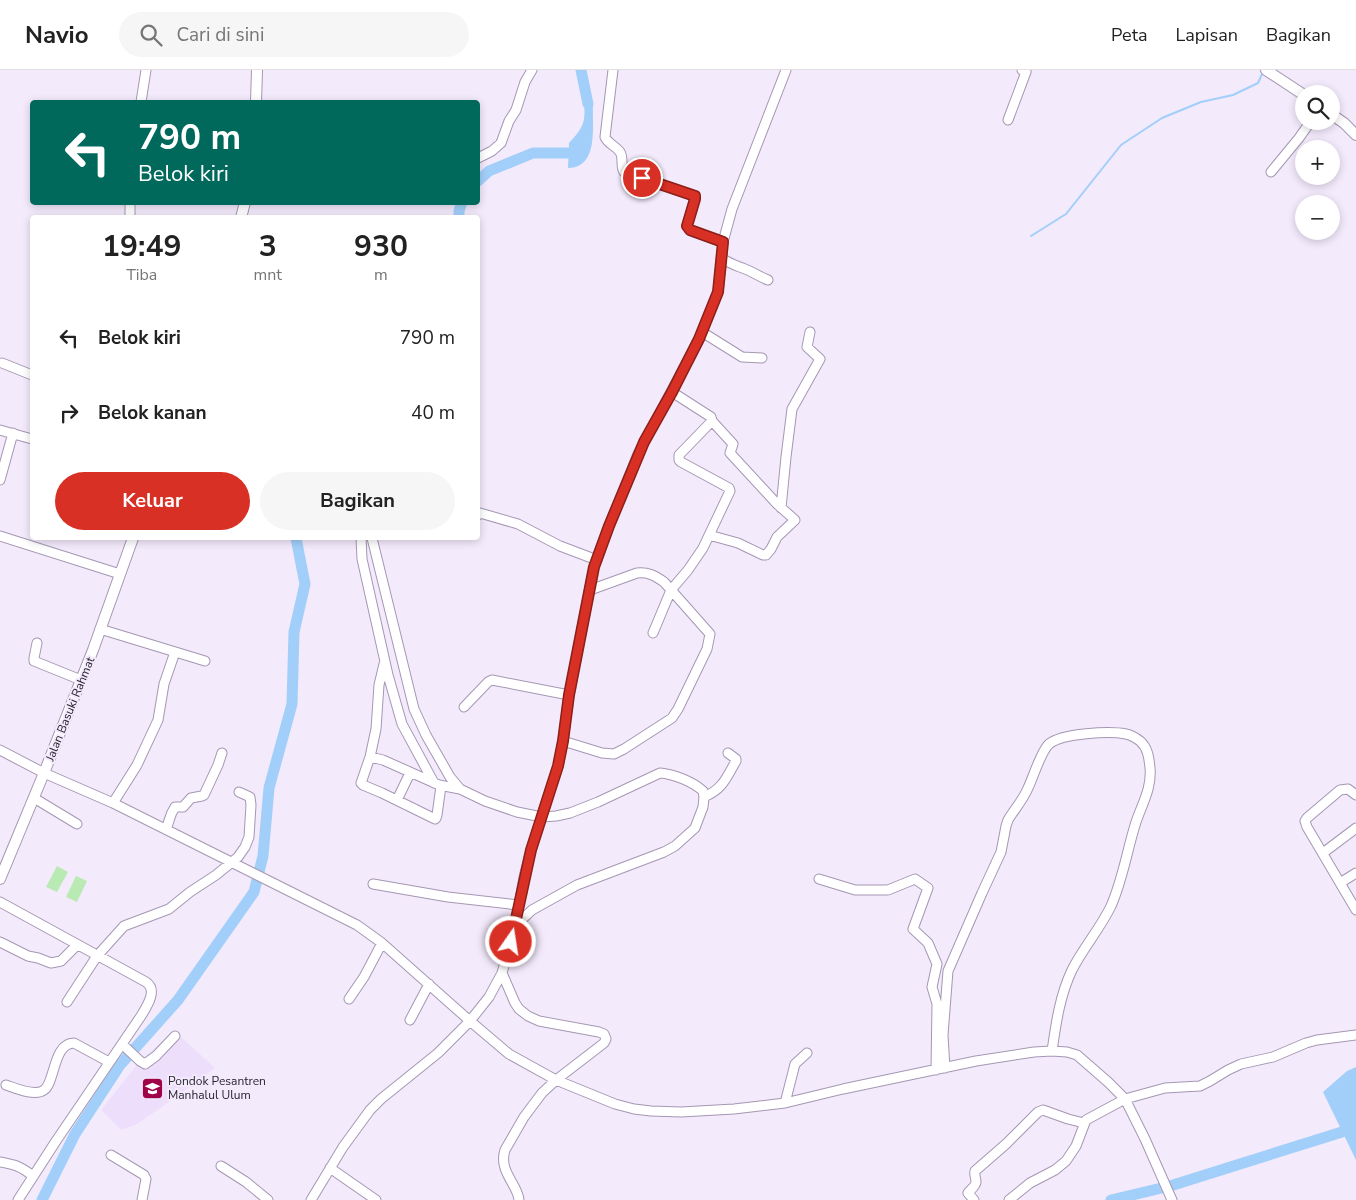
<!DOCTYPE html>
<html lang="id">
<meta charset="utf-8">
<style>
:root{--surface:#fff;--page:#f6f6f6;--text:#222;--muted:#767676;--line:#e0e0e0;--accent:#d93025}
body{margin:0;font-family:"Nunito Sans",sans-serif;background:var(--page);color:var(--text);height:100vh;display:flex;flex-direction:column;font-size:19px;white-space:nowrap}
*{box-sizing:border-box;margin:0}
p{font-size:16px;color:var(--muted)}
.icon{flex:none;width:28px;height:28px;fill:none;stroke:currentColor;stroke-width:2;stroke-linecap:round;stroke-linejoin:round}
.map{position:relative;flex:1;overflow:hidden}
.sheet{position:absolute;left:30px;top:145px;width:450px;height:325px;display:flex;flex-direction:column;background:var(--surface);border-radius:5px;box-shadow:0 2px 8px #0003}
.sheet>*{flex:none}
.hud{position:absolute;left:30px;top:30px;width:450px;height:105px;border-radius:5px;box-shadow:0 2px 8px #0003;background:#00695c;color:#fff;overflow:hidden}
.fabs{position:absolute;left:1295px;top:15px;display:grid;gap:10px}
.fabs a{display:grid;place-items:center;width:45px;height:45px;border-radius:50%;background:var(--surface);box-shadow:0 2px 8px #0003;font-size:25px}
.pin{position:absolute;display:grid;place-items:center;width:42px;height:42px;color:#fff;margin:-21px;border:2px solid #fff;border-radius:50%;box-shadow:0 1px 5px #0007}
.me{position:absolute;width:55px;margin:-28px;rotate:13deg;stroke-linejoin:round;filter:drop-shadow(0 0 4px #0008)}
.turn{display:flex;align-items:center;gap:18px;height:105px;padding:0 25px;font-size:22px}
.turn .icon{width:65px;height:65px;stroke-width:2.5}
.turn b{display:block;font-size:35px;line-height:42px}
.eta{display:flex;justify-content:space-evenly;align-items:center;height:85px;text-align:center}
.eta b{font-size:30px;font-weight:700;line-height:35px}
.primary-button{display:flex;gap:10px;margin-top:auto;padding:10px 25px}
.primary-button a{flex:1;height:58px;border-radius:30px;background:var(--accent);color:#fff;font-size:20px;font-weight:700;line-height:58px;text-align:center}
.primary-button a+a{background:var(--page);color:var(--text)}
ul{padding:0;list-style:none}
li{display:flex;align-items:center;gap:15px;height:75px;padding:0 25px}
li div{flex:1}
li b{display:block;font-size:19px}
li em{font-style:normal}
header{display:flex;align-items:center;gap:30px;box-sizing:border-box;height:70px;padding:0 25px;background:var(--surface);border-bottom:1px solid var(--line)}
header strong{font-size:24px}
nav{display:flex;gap:28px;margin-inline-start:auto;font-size:18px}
.search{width:350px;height:45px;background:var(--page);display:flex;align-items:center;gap:12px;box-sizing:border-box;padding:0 18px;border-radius:28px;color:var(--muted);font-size:19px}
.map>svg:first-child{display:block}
.built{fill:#eddffc}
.green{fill:#baeab3}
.water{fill:#a2cffa}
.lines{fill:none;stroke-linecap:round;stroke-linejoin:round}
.stream{stroke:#a2cffa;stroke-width:2}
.river{stroke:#a2cffa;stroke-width:11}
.minor-casing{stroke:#a597b3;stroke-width:11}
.major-casing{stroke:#a597b3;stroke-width:12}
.minor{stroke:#fff;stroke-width:9}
.major{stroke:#fff;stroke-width:10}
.route-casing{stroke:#8d1f18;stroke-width:12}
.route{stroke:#d93025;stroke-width:9}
.labels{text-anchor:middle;stroke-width:4;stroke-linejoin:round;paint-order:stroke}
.street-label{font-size:12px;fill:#2a242f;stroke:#f3eafc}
.poi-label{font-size:12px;fill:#2a242f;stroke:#f3eafc;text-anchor:start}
</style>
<header>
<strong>Navio</strong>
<div class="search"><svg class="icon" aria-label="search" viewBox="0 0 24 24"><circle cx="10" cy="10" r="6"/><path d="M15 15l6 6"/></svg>Cari di sini</div>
<nav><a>Peta</a><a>Lapisan</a><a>Bagikan</a></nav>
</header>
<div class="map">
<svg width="1356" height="1130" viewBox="0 0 1356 1130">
<rect width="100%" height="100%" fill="#f3eafc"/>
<path class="built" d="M174 961 215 998 159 1039 135 1055 121 1060 101 1040 141 990Z"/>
<path class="green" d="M57 796 68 802 57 822 46 817Z
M76 806 87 811 77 832 66 827Z"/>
<path class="water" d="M584 34 593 35C592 56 599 98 568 98L569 73C582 59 586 53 584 34Z
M1356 997V1090L1323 1022 1347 1001Z"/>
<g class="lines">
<path class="stream" d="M1031 166 1066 144 1121 75 1162 48 1201 32 1233 25 1258 13 1263 2"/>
<path class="river" d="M581 0 588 34
M478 111 489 101 533 83H568
M459 148V141L462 132
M42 1130 75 1064 120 995 178 930 254 822 263 786 269 718 292 634 294 562 305 514 296 468
M1111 1130 1170 1116 1342 1062"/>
<defs>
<path id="minor" d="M613 0 605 67C608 74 616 76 620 82 624 88 620 96 624 102L695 126V129L687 156 690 160 723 172
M141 32 146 0
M1008 50 1026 2 1022 0
M478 88 492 81 501 73 509 51 516 40 525 12 532 0
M1271 102 1299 68 1311 51
M130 148V132
M722 188C730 194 735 195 745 199 753 202 760 207 768 210
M702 262 742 287 762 288
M2 293 32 305
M0 360 32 369
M0 410 13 363
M781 438 786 387 792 339 820 289 807 277 810 262
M478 445 480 443 518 454 560 476 597 490
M709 465 738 473 763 485H766L771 479 777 467 795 450 777 434 730 383 733 374 712 351
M0 466 120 504
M361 468 362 489 388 605 402 654 434 713
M372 468 414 639 426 665 450 707 460 719 485 731 517 742 542 747 556 746 570 743 598 732 660 703C673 704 692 711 703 721L704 727 703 737 695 758 675 776 664 782 577 815 532 840 515 856
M100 559 205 591
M653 563 671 520 688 500 703 478 730 421 729 418 681 392 679 390V385L712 351 711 347 672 322
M37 573 34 588V591L81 610
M464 637 488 612 492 610 569 625
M563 671 602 683 614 684 624 679 672 648 678 639 707 579 710 564 664 512C654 505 648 502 637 503L590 520
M0 680 44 703 113 733 357 855 382 873 470 951 509 984 556 1010 615 1034 634 1039 651 1041 681 1042 734 1039 785 1033 843 1019 976 991 1034 982 1052 981 1067 982 1077 985 1108 1012 1125 1029 1165 1018 1200 1016 1210 1011 1228 1000 1241 994 1273 987 1306 973 1317 970 1356 965
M370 687 376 659 379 615 384 594
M441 716 437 745 436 748 435 749 382 723 363 715 361 713 370 687 383 690 439 715 460 719
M1356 725 1348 719 1340 720 1307 748 1305 751 1307 757 1356 840
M704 727C723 719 726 708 736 691V689L728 683
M34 728 77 754
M397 730 410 703
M113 733 137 695 158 650 164 614 175 582
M166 759C170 750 169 746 175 737H183L191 728 202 726 204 725 218 695 222 683
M1323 783 1356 758
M819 809 855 820H888L915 809 928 818 913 859 928 873 937 894 932 917 937 934 936 1000
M1340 813 1356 803
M373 814 448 827 518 835
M0 832 146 912C158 920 147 936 141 946L56 1071 18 1130
M0 872 28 886 38 888 51 893 61 891 77 875
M502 903 515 933 519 939 528 946 539 951 599 962 604 964 606 969 604 973 556 1010 542 1023 524 1047 505 1080C498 1101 518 1115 519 1130
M349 929 364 907 382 873
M67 932 97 886 124 856 169 839 190 822 216 805 238 787 245 777 249 767 251 735 250 727 239 722
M410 950 429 914
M122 974 140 991 145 994 156 986 175 966
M945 998 943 965 948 901 982 823 1001 782 1006 756 1008 750C1014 740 1023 730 1028 718 1033 708 1041 681 1049 674 1062 663 1110 661 1126 664 1131 665 1136 668 1140 671 1148 678 1149 688 1150 698 1152 718 1142 734 1136 752 1127 780 1123 809 1111 836 1100 859 1083 878 1072 900 1060 925 1056 953 1052 981
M6 1015C15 1018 35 1027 44 1020 55 1013 53 973 74 973L109 992
M785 1033 795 994 807 983
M111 1085 144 1105 146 1109 142 1130
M0 1092C16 1095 20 1096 33 1106
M221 1096 246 1112 268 1130
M330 1098 376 1130
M311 1130 343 1077 370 1040 381 1029 438 983 470 951 489 927 502 903 515 857 524 807 531 780 558 696 563 671 569 625 594 497 609 456 638 384 699 269 718 222 723 172 732 139 786 0
M974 1130 968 1123C970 1120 976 1116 976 1112 976 1107 974 1106 975 1101L1006 1074 1038 1042 1043 1040 1068 1049 1084 1053
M1009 1130 1030 1113 1055 1100 1066 1091 1076 1076 1086 1050 1125 1029 1145 1069 1172 1130"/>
<path id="major" d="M1266 0 1304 25
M256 32 257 0
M1331 44 1344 53 1356 65
M241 148 245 132
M0 809 44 703 93 580 133 468"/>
</defs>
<use href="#minor" class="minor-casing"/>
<use href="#major" class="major-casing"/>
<use href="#minor" class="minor"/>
<use href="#major" class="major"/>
</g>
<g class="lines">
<defs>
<path id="route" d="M511 872 531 780 558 696 563 671 569 625 594 497 609 456 644 372 672 322 699 269 718 222 723 172 690 160 687 156 695 129V126L642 108"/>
</defs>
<use href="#route" class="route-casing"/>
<use href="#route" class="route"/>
</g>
<defs>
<symbol id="school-square" viewBox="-11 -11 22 22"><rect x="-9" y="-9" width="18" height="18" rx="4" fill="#9f0448" stroke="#f3eafc"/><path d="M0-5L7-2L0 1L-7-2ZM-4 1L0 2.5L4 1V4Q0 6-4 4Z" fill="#fff"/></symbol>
</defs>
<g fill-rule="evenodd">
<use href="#school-square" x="140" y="1006" width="25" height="25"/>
</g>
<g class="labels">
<g class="street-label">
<text transform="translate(70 639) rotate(-68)" y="4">Jalan Basuki Rahmat</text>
</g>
<g class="poi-label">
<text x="168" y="1015">Pondok Pesantren<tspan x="168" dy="14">Manhalul Ulum</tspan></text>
</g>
</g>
</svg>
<div class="fabs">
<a><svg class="icon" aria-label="search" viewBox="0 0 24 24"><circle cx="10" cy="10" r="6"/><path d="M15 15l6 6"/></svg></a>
<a>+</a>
<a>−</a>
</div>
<div class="pin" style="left:642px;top:108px;background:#d93025"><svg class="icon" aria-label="arrive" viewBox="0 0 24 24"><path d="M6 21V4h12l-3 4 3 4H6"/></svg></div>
<svg class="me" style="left:511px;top:872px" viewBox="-20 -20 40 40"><circle r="17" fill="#d93025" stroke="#fff" stroke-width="3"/><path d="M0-11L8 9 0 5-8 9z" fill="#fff"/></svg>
<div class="hud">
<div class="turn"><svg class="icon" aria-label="left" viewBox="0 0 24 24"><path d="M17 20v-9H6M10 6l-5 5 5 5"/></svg><div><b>790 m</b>Belok kiri</div></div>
</div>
<section class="sheet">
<div class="eta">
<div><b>19:49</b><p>Tiba</p></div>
<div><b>3</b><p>mnt</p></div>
<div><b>930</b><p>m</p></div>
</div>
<ul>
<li><svg class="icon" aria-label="left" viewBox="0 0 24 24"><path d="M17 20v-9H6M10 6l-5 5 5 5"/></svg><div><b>Belok kiri</b></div><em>790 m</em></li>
<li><svg class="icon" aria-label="right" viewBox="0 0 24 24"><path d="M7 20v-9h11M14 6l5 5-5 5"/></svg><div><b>Belok kanan</b></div><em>40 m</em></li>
</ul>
<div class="primary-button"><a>Keluar</a><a>Bagikan</a></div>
</section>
</div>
